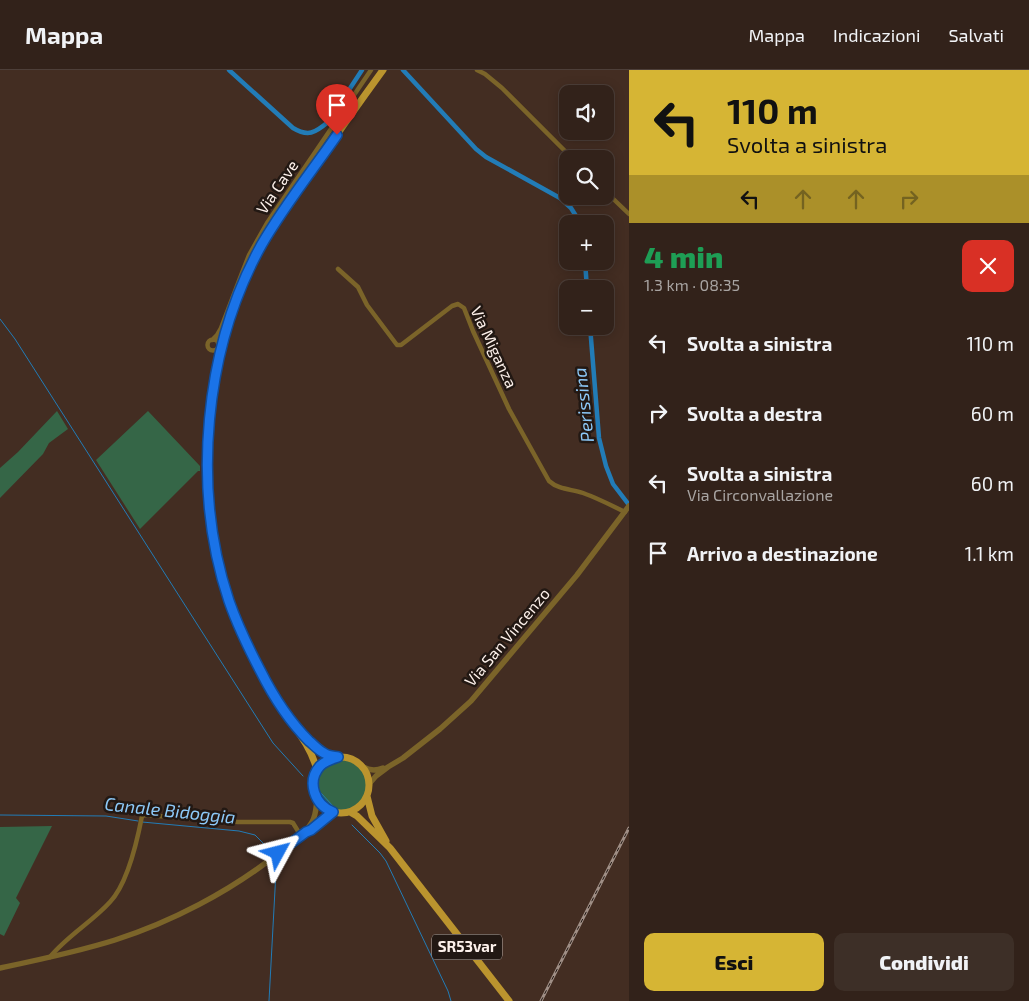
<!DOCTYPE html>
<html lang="it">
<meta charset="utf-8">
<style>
:root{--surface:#32221a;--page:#3d2f27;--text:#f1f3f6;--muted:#a8a4a2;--line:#4d3f39;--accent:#d6b534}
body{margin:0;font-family:"Exo 2",sans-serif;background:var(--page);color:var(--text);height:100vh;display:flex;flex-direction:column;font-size:19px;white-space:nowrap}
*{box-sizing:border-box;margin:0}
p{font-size:16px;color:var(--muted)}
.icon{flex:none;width:28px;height:28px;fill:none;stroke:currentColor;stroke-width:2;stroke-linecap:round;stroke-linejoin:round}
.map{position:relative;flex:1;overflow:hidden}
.details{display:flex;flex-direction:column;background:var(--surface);width:400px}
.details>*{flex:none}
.top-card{background:#d6b534;color:#111;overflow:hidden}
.buttons{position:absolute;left:559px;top:15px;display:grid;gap:10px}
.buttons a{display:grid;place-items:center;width:55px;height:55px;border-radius:10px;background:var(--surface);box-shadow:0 2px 12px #0003,0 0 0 1px var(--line);font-size:25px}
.pin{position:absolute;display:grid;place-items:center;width:42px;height:42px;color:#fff;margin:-51px -21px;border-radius:50% 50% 50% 0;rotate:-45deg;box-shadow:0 0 5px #0007}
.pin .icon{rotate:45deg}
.me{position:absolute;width:55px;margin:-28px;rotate:52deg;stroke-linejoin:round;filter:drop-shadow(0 0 4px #0008)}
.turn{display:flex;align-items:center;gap:18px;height:105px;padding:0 15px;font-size:22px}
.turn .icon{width:65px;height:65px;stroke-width:2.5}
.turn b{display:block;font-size:35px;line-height:42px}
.lanes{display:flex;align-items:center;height:48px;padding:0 15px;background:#0003;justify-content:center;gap:25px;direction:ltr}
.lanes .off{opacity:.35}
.round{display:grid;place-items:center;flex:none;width:52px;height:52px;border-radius:10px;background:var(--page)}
.overview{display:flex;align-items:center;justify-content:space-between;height:85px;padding:0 15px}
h1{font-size:30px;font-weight:800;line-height:38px;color:#1e9e55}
.action{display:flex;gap:10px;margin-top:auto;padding:10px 15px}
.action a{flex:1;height:58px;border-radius:10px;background:var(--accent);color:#111;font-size:20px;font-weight:800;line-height:58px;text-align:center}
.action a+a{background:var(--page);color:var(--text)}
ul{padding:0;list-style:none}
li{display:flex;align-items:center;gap:15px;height:70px;padding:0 15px}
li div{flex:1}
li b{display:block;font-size:19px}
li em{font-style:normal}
header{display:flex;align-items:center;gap:30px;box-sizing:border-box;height:70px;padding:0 25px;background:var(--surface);border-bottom:1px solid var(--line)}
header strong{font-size:24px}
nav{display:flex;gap:28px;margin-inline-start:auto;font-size:18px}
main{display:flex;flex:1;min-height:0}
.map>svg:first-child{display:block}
.green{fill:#356647}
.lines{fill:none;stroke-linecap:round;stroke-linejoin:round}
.stream{stroke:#227cb7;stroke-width:1}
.canal{stroke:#227cb7;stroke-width:4.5}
.minor{stroke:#7b6429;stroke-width:4.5}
.tertiary{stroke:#7b6429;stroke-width:5.5}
.primary{stroke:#bb942e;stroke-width:7}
.rail-casing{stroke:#a08f86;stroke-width:3}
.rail{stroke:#221813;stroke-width:1;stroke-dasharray:4;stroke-linecap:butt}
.route-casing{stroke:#114b97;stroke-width:12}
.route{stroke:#1a73e8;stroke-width:9}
.labels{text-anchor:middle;stroke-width:5;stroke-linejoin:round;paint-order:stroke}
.shield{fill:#221813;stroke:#bbb0aa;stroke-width:1}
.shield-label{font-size:15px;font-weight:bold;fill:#fdf1eb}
.street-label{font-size:16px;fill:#fdf1eb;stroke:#221813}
.water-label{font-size:18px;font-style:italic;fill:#8dc9f8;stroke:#221813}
</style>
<header>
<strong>Mappa</strong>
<nav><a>Mappa</a><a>Indicazioni</a><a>Salvati</a></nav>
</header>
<main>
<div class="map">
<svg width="629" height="931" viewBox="0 0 629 931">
<rect width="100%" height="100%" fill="#432d22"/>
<path class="green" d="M57 341 68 359 49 373 43 384 0 428V398L18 382Z
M148 341 200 396V401H198L140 459 96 390Z
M315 715a26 26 0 1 1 52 0a26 26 0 1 1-52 0Z
M52 756 16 828 20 833 4 866 0 864V757Z"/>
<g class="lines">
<path class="stream" d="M0 249 15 269 273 673 303 706
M320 722 333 736
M0 745 106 746 138 751
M142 752 239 761 255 765 266 776 272 786
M352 755 380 783 386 791 448 921 451 931
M269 931 276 801 273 790"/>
<path class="canal" d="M229 0 293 58C308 67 315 63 328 52L362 0
M403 0 476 79 486 87 560 128 571 138 581 154
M585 191 587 219
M590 256 599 368 606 396 613 414 629 435"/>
<path class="minor" d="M477 0 485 4 502 18 573 89
M605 121 629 144
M338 199 358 217 367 235 397 275H401L452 236 458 234 464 238 473 261 509 339 549 411C559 420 572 419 583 423 597 428 611 435 625 442
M221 258 240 208 249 185 267 153 371 0
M207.5 275a5.5 5.5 0 1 1 11 0a5.5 5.5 0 1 1-11 0Z
M212 270 217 265 221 258 218 273
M50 887C67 866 92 852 110 832 128 813 137 772 142 746L145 745 238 752H290L293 753 301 766"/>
<path class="tertiary" d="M363 697C370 701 376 701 383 698
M369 714 376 706 388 697 403 688 440 659 471 631 577 505 629 436
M307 761 333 742
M0 898C38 890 77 882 115 870 171 852 229 822 276 785 288 775 304 767 312 752 316 746 316 737 317 730"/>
<path class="primary" d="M305 666 324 683 337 687
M313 715a28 28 0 1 1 56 0a28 28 0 1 1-56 0Z
M317 700C310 673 291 654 277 631 257 600 243 566 230 533 223 516 220 497 217 480 196 377 211 268 262 175 276 149 295 126 312 101 335 67 359 33 383 0
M367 726 372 746 386 771
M350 742 357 746 390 778 509 931"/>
<defs>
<path id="rail" d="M541 931 629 758"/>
</defs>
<use href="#rail" class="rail-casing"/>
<use href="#rail" class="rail"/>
</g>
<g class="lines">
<defs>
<path id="route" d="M278 783 306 762 311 760 333 742C315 735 306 712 320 696 325 691 332 689 338 687 333 686 328 686 324 683 318 680 314 675 309 671 288 650 273 626 260 600 248 577 237 554 229 531 191 418 204 278 262 174 284 136 312 101 337 65"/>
</defs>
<use href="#route" class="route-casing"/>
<use href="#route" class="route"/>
</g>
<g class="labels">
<rect class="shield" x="432" y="864.5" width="70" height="25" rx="4"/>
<g class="shield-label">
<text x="467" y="882">SR53var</text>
</g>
<g class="street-label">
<text transform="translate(277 117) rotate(-56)" y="6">Via Cave</text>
<text transform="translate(494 277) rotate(65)" y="6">Via Miganza</text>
<text transform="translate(507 567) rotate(-50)" y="6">Via San Vincenzo</text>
</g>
<g class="water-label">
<text transform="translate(584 335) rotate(-96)" y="6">Perissina</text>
<text transform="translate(170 741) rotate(6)" y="6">Canale Bidoggia</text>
</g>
</g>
</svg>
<div class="buttons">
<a><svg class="icon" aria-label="sound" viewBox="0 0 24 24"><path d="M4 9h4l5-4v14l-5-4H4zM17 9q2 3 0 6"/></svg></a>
<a><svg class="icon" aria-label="search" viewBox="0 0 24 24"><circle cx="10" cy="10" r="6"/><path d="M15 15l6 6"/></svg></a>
<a>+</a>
<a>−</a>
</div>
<div class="pin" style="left:337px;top:65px;background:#d93025"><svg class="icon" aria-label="arrive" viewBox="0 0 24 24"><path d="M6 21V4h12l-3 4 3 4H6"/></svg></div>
<svg class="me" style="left:278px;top:783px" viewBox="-20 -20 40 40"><path d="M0-17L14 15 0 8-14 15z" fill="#1a73e8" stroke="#fff" stroke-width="4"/></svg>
</div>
<section class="details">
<div class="top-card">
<div class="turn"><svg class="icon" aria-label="left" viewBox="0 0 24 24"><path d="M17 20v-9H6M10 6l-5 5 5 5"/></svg><div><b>110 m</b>Svolta a sinistra</div></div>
<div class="lanes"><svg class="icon" aria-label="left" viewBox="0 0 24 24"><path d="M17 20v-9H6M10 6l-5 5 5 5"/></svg><svg class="icon off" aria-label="ahead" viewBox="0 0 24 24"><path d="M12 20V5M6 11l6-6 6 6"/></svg><svg class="icon off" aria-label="ahead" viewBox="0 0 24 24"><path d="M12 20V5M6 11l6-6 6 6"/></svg><svg class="icon off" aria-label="right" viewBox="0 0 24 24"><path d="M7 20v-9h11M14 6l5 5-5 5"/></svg></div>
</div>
<div class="overview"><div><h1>4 min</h1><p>1.3 km · 08:35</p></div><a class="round" style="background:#d93025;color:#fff"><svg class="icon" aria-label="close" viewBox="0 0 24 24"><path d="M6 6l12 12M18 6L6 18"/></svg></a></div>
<ul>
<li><svg class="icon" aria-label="left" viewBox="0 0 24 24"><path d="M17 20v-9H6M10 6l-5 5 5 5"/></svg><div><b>Svolta a sinistra</b></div><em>110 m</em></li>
<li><svg class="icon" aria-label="right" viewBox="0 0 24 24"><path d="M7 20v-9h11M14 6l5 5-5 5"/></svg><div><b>Svolta a destra</b></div><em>60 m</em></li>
<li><svg class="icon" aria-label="left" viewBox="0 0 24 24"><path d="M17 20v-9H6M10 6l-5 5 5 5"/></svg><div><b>Svolta a sinistra</b><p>Via Circonvallazione</p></div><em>60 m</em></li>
<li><svg class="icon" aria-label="arrive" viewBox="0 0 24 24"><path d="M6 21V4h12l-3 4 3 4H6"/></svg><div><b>Arrivo a destinazione</b></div><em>1.1 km</em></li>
</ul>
<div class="action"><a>Esci</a><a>Condividi</a></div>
</section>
</main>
